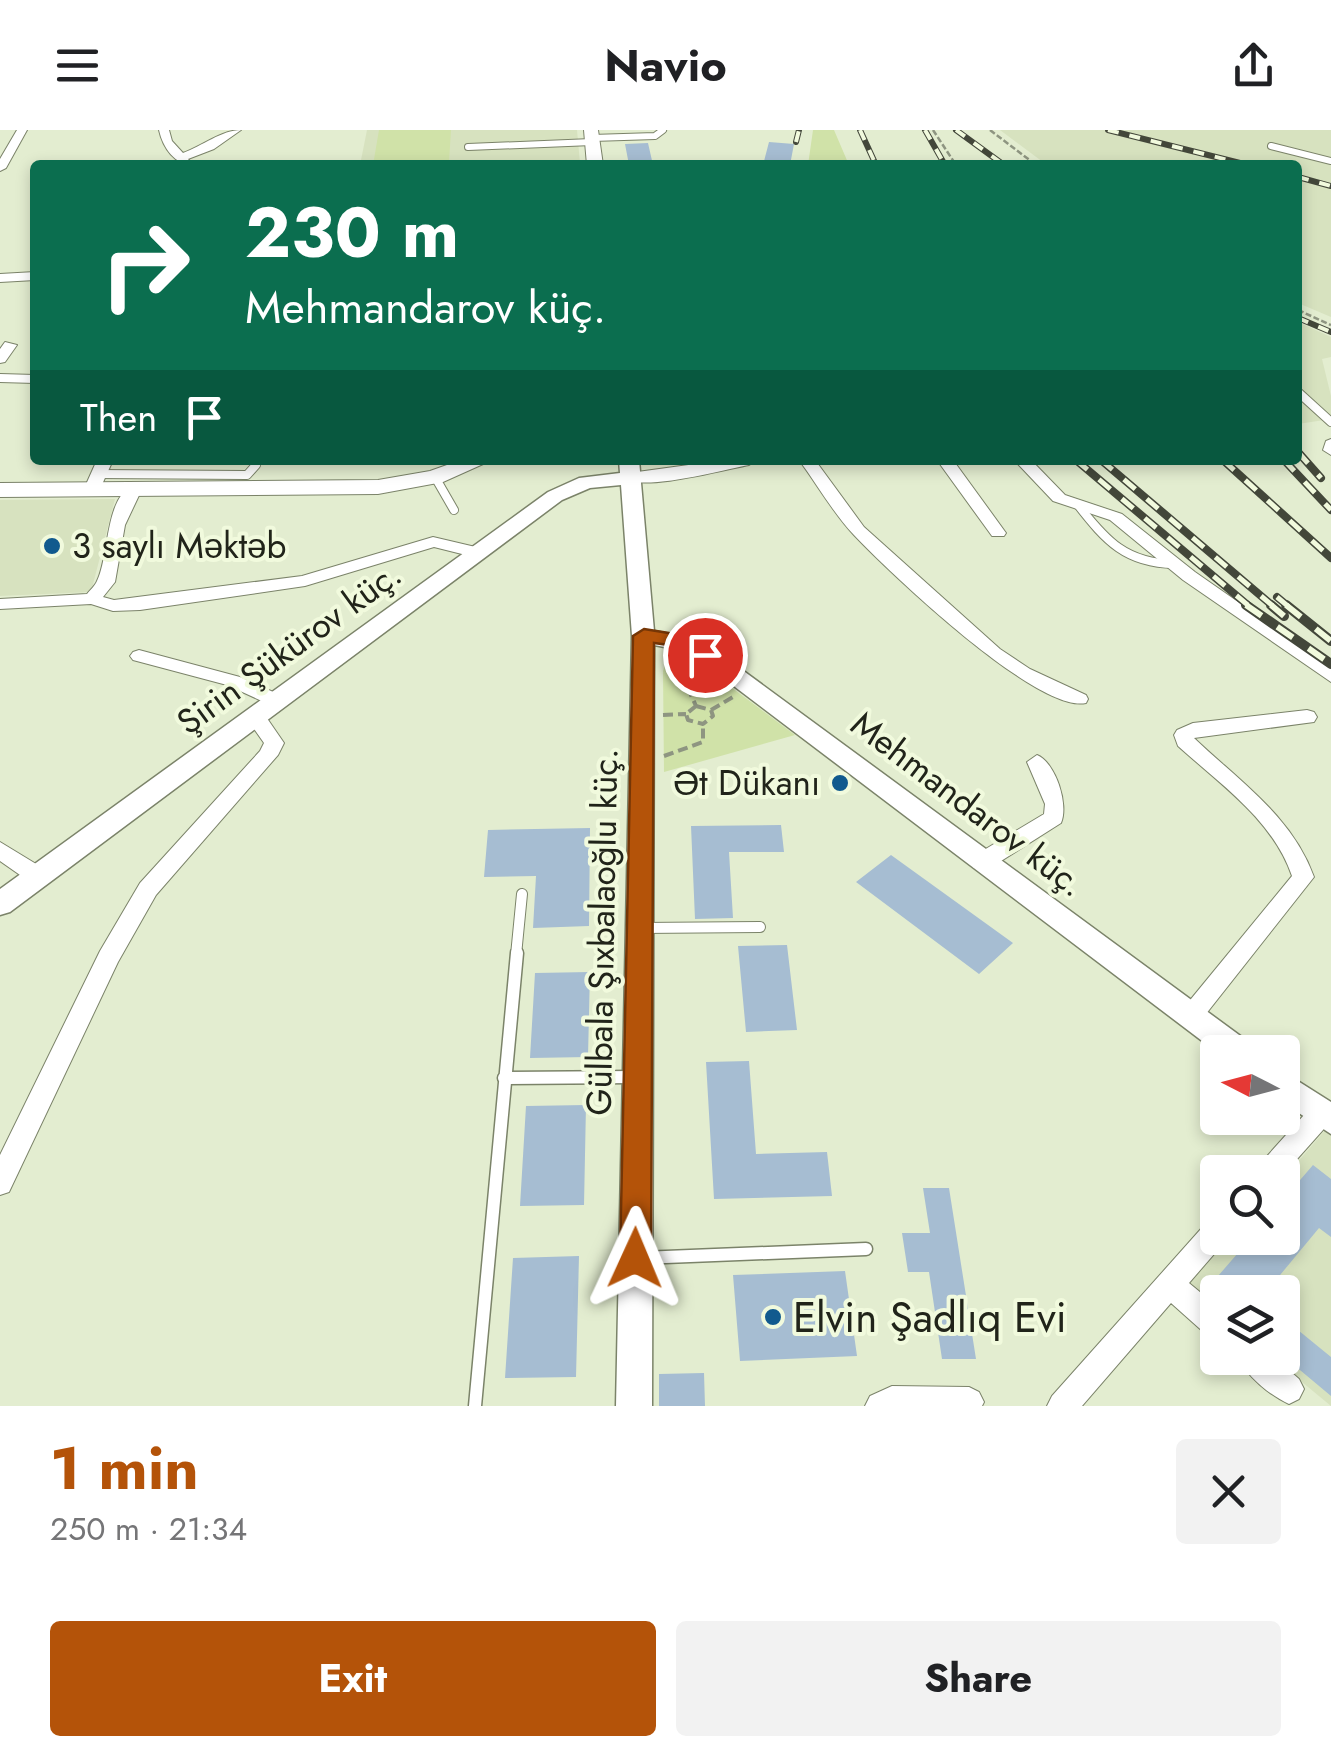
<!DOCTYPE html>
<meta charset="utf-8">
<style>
:root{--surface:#fff;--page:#f2f2f2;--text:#202124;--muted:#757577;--accent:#b45309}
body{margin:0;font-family:Jost,sans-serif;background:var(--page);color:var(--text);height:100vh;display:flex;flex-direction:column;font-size:38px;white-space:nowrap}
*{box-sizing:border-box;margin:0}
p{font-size:32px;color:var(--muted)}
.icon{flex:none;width:55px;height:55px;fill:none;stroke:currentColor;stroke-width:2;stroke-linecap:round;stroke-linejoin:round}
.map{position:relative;height:1276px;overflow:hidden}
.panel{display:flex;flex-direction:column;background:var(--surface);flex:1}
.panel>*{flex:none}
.top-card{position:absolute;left:30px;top:30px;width:1272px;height:305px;border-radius:10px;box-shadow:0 5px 15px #0003;background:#0b6e4f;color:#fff;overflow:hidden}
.needle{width:65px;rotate:276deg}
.controls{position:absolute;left:1200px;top:905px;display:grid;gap:20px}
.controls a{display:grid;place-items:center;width:100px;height:100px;border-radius:10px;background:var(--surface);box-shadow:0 5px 15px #0003;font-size:50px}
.pin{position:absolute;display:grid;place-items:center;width:85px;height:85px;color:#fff;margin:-42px;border:5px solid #fff;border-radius:50%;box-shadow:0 2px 10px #0007}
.me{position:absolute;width:110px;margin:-55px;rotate:1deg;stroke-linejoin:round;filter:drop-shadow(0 0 8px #0008)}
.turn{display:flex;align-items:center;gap:35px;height:210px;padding:0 50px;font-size:45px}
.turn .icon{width:130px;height:130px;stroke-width:2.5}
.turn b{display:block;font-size:70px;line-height:85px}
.then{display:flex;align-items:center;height:95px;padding:0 50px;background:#0003;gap:20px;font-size:38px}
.round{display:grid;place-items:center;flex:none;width:105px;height:105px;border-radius:10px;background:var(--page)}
.head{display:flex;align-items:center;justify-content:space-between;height:170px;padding:0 50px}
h1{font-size:60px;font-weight:700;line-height:75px;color:var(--accent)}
.action{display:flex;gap:20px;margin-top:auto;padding:20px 50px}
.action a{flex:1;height:115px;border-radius:10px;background:var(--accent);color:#fff;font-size:40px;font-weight:700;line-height:115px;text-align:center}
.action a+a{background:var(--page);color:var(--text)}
header{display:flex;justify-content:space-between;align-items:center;height:130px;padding:0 50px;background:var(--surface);font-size:45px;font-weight:700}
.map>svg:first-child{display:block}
.built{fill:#d7e2bf}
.green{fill:#d0e2a8}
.building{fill:#a6bdd2}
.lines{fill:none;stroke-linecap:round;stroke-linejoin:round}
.service-far3-casing{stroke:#7b8369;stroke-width:8}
.service-far2-casing{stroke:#7b8369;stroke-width:10}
.service-far1-casing{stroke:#7b8369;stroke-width:12}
.service-casing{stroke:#7b8369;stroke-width:15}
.minor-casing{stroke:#7b8369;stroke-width:2}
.tertiary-casing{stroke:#7b8369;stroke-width:3}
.secondary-casing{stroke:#7b8369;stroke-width:2}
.path-far1{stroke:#8e9581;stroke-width:2.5;stroke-dasharray:6 2.5;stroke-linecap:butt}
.path{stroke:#8e9581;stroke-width:4;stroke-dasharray:10 5;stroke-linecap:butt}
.service-far3{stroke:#fff;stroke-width:6}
.service-far2{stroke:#fff;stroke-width:8}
.service-far1{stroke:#fff;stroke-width:10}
.service{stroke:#fff;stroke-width:12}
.minor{fill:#fff;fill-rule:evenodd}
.tertiary{fill:#fff;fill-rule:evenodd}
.secondary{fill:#fff;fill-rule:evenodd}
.rail-far2-casing{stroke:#43473a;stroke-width:6}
.rail-far1-casing{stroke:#43473a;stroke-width:8}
.rail-casing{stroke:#43473a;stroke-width:10}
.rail-far2{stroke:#f1fadd;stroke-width:4;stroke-dasharray:11;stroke-linecap:butt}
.rail-far1{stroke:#f1fadd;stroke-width:5;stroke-dasharray:15;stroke-linecap:butt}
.rail{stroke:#f1fadd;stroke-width:6;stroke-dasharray:19;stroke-linecap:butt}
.route{fill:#b45309;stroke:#753606;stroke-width:2.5}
.poi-dot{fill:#115a8e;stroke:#f1fadd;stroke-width:4}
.labels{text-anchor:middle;stroke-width:8;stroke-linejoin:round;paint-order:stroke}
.poi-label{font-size:35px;fill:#21241a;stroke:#f1fadd;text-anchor:start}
.street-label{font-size:35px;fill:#21241a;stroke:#f1fadd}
.near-poi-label{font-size:42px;fill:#21241a;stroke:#f1fadd;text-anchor:start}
</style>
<header><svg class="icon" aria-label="menu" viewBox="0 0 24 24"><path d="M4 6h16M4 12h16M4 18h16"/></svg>Navio<svg class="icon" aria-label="share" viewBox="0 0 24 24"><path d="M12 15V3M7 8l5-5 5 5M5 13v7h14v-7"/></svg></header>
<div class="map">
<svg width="1331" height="1276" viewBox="0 0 1331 1276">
<rect width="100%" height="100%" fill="#e3edd0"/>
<path class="built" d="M367 0H577L580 33 360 35Z
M1000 0H1331V187L1298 173V35H1047Z
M1298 192 1331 207V227L1322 229 1331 266V289L1298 294Z
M115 369 91 462 0 466V370Z
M1327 998 1331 1001V1276L1273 1228H1282V1162H1218L1217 1181 1187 1156 1230 1108H1282L1283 1049Z"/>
<path class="green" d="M379 0H451L449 32 373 35Z
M813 0H834L849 35H808Z
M683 526 696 531 795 605 664 642 663 541 666 532Z"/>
<path class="building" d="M769 12 794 14 790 35H763Z
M648 13 653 35H629L625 14Z
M781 695 784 722H729L733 788 695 789 691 696Z
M590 698 589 796 533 798 536 746 484 747 488 700Z
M891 725 1013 813 979 844 856 752Z
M787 815 797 900 746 902 738 816Z
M590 842 588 927 530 928 535 843Z
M749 931 756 1024 827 1022 832 1066 714 1069 706 932Z
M586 975 584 1075 520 1076 526 976Z
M1313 1035 1331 1049V1107L1319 1098 1266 1162 1205 1161 1251 1108H1282V1071Z
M923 1058H949L976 1229H942L929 1142H908L902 1103H930Z
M579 1126 576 1247 505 1248 513 1128Z
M845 1141 857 1226 740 1231 733 1145Z
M1282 1187 1331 1227V1266L1282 1225Z
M704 1243 705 1276H659V1244Z"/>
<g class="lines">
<defs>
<path id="service-far3" d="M592 8 655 6 663 0
M1271 16 1331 31
M468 17 592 12"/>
<path id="service-far2" d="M1298 262 1331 292
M97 344 247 345 256 335
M435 347 454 380
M1078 375C1106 411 1126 433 1174 434"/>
<path id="service-far1" d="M641 798 760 797
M516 825 522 764"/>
<path id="service" d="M504 948 633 947
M641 1128 866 1119
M475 1276 517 823"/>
<path id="minor" d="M17 0H27L6 38 0 41V29Z
M159 0H169L172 11 183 23C202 16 222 0 241 0L214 19 188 29 193 35C175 35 163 18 159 0Z
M35 142V150L0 152V144Z
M5 212 17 215 5 232 0 233V219Z
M0 244 35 245V253L0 252Z
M1331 309V325L1323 320 1326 311Z
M97 330H113L100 359 92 364 84 359Z
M725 330H757L749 335C723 340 642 362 622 348L630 343Z
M799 330H815L864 397 1000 519 1030 539 1086 565 1088 569 1086 573C1038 584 888 441 854 405 833 383 817 354 799 330Z
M937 330H953L1006 403 1004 406H992Z
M1014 330H1031L1065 365 1122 384 1195 442 1331 537V552L1183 450 1110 390 1053 371Z
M134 354 142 359 125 395 115 452 103 467 114 470 302 446 433 407 484 419 486 423 478 428 434 417 305 456 140 480 113 481 91 474 0 479V469L87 464C90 460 95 456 97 451 110 425 104 369 134 354Z
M139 520 240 547 282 566 284 571 275 577 227 555 133 530 130 526 133 522Z
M255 579 262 581 284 613 278 625 156 765 118 832 9 1062 0 1065V1025L100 821 140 753 260 621 264 613 245 586Z
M1307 580 1314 582 1317 587 1314 592 1194 608C1239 651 1292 686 1314 747L1198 894 1190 897 1182 894 1178 887 1182 880 1292 746C1273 690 1220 654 1178 616L1174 605 1177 600 1193 593Z
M1037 625C1056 633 1069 675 1061 693L990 738H974L971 732 974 726 1044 684 1045 674 1027 632Z
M0 712 46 740 49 746 46 752H30L0 731Z
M1322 972 1331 975V991L1282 1046V1042H1256L1260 1034 1313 975Z
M1218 1087V1108H1228L1189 1153 1218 1177V1210L1208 1206 1171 1173 1082 1276H1047L1052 1266 1208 1091Z
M1239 1228H1275L1299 1249 1304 1259 1299 1269 1289 1274C1271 1266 1246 1246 1239 1228Z
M892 1256 969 1257 979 1262 984 1272 982 1276H865L870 1266Z"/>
<path id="tertiary" d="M619 330H639L654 501 695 509 730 531 1250 913 1254 922 1218 923 714 541 680 520 654 515 652 1276H616L632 506 621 355 590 358 562 370 10 782 0 785V759L548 362 579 348 620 343Z
M1282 941 1331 972V1004L1282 972Z"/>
<path id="secondary" d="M584 0H598L603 35H587Z
M461 330H492L443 352 378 364 0 367V353L378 350 430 341Z"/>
</defs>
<use href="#service-far3" class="service-far3-casing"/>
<use href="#service-far2" class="service-far2-casing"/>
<use href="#service-far1" class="service-far1-casing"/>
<use href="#service" class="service-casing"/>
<use href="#minor" class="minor-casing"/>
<use href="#tertiary" class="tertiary-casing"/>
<use href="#secondary" class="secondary-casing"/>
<path class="path-far1" d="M933 0 956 35
M990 0 1036 35
M1298 180 1331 195"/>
<path class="path" d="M675 530 696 576
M696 576 711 580 713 586 703 594 688 590 686 584Z
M711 580 733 567
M663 585 686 584
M664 626 703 612V594"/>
<use href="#service-far3" class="service-far3"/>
<use href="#service-far2" class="service-far2"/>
<use href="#service-far1" class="service-far1"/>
<use href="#service" class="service"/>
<use href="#minor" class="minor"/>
<use href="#tertiary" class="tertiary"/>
<use href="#secondary" class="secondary"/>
<defs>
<path id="rail-far2" d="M860 0 876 35
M925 0 945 35
M956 0 1004 35
M1108 0 1248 35
M796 12 799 0
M1298 47 1331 56
M1298 188 1331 202"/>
<path id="rail-far1" d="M1298 322 1321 348
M1076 330 1250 477
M1101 330 1274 477
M1223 330 1331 428
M1284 330 1331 380
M1277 467 1289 477"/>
<path id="rail" d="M1246 475 1331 534
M1271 475 1284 486
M1286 475 1331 511"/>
</defs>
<use href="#rail-far2" class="rail-far2-casing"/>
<use href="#rail-far1" class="rail-far1-casing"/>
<use href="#rail" class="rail-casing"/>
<use href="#rail-far2" class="rail-far2"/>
<use href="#rail-far1" class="rail-far1"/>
<use href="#rail" class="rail"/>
</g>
<path class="route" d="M644 499 681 505 715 525 705 532 669 515 654 513 651 1128 646 1139 635 1143 624 1139 620 1128 633 506Z"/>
<g class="poi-dot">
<circle cx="52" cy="416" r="10"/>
<circle cx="840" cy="653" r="10"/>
<circle cx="773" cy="1187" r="10"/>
</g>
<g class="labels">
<g class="poi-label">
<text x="72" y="428">3 saylı Məktəb</text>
<text x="820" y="665" text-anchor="end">Ət Dükanı</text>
</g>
<g class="street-label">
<text transform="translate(289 518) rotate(-36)" y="12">Şirin Şükürov küç.</text>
<text transform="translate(968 674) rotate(37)" y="12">Mehmandarov küç.</text>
<text transform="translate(602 802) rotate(-89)" y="12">Gülbala Şıxbalaoğlu küç.</text>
</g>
<g class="near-poi-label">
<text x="793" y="1202">Elvin Şadlıq Evi</text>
</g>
</g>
</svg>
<div class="controls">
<a><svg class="needle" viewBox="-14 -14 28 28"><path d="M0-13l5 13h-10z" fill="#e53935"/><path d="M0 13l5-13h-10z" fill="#757577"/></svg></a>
<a><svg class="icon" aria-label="search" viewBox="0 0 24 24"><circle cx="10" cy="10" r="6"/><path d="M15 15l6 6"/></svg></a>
<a><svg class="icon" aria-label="layers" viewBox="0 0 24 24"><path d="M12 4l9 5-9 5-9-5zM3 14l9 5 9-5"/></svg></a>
</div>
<div class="pin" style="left:705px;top:525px;background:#d93025"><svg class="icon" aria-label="arrive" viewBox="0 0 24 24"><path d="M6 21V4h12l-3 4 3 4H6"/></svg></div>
<svg class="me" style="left:635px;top:1128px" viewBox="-20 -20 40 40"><path d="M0-17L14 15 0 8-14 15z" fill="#b45309" stroke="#fff" stroke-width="4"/></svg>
<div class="top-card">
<div class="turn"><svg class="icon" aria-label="right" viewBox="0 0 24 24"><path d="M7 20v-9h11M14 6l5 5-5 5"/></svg><div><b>230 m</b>Mehmandarov küç.</div></div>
<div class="then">Then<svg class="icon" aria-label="arrive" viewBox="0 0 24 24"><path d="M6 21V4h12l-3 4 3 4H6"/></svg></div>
</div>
</div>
<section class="panel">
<div class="head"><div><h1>1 min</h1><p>250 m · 21:34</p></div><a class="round"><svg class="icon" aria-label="close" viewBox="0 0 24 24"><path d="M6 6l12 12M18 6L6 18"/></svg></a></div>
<div class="action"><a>Exit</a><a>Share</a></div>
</section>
